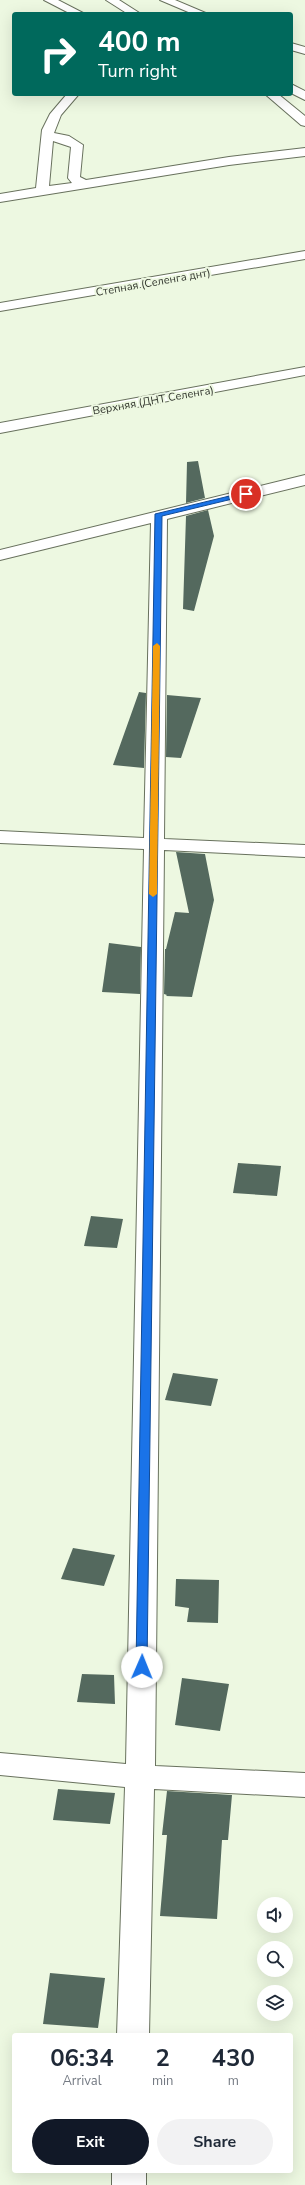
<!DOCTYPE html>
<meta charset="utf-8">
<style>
:root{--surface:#fff;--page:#f2f2f3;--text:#1f2937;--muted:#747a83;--accent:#111827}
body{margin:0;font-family:"Nunito Sans",sans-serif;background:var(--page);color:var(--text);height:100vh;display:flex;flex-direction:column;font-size:15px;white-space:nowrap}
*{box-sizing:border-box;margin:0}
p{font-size:13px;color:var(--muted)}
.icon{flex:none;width:22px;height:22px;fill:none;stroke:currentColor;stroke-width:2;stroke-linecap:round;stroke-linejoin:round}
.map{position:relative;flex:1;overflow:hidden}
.drawer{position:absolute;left:12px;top:2033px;width:281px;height:140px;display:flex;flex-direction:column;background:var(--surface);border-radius:4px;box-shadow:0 4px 16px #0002}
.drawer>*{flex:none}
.banner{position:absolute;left:12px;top:12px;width:281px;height:84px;border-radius:4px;box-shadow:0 4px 16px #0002;background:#00695c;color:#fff;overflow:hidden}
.tools{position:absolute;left:257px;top:1897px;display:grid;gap:8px}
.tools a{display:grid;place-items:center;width:36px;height:36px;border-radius:50%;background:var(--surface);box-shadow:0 4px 16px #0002;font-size:20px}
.pin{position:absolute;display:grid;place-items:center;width:34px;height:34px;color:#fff;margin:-17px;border:2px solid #fff;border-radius:50%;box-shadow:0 1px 4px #0007}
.me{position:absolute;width:44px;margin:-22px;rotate:1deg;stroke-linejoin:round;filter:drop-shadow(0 0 3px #0008)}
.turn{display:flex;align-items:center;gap:14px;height:84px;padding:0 20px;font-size:18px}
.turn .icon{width:52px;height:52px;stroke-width:2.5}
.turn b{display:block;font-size:28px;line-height:34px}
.eta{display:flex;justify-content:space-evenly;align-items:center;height:68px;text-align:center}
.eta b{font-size:24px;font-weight:700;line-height:28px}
.action{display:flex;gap:8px;margin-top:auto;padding:8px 20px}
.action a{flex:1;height:46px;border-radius:24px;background:var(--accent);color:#fff;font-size:16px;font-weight:700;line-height:46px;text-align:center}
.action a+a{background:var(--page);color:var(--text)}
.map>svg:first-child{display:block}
.building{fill:#54695e}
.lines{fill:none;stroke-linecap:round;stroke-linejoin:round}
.street-casing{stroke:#68715d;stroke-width:2}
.primary-casing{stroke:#68715d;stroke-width:2}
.street{fill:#fff;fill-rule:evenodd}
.primary{fill:#fff;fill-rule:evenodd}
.route{fill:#1a73e8;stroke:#114b97}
.slow{fill:#f59e0b}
.labels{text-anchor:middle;stroke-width:4;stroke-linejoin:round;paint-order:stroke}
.far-street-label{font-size:11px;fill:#32362e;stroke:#edf8e1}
</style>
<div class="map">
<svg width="305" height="2185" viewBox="0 0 305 2185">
<rect width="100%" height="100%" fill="#edf8e1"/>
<path class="building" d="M198 461 205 498 186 503 187 462Z
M208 510 214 536 194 611 183 609 186 516Z
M139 692 146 693 144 768 113 765Z
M167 695 201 698 181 758 166 757Z
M176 852 205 854 214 900 192 997 166 996 167 995 164 994 165 949H166L175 912 189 913Z
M109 943 141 947 140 994 102 992Z
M238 1163 281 1166 277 1196 233 1193Z
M91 1216 123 1219 117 1248 84 1246Z
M173 1373 218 1379 211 1406 165 1400Z
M73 1548 115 1555 104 1586 61 1579Z
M176 1579 219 1580 218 1623 187 1622 189 1608 175 1606Z
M82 1674 114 1675 115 1704 77 1702Z
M182 1678 229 1684 220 1731 175 1725Z
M58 1789 115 1793 110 1824 53 1820Z
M167 1791 232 1795 228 1840H222L217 1919 160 1916 167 1835H162Z
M50 1973 105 1978 98 2028 43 2024Z"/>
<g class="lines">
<defs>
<path id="street" d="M44 0H58L85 14H71Z
M106 0H119L141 14H128Z
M291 84 305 91V100L291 93Z
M67 94H79L61 115 54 133 69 136 83 145 80 177 86 180 229 157 305 148V156L229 165 0 202V194L36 188 42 130 50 114ZM53 141 71 147 68 178 72 183 49 186Z
M265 94H278L305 116V126L301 125Z
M305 251V259L0 311V303Z
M305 367V375L0 433V423Z
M305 475V485L167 519 164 839 305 845V857L164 850 155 1766 305 1773V1797L154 1789 149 2035H117L125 1787 0 1775V1753L126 1764 144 849 0 843V831L144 838 151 523 0 560V550Z
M112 2171H146V2185H112Z"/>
<path id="primary" d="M160 0H175L208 14H193Z
M291 43 305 47V54L291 50Z"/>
</defs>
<use href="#street" class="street-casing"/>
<use href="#primary" class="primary-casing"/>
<use href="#street" class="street"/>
<use href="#primary" class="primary"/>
</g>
<path class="route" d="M246 492 250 494 249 495 162 516 147 1667 142 1671 136 1667 155 514Z"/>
<path class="slow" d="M157 643 160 646 157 894 153 897 149 894 153 646Z"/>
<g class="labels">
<g class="far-street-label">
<text transform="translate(153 282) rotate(-10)" y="4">Степная (Селенга днт)</text>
<text transform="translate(153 400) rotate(-10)" y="4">Верхняя (ДНТ Селенга)</text>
</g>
</g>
</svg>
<div class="tools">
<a><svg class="icon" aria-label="sound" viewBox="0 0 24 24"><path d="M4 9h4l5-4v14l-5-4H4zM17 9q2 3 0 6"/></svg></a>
<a><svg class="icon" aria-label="search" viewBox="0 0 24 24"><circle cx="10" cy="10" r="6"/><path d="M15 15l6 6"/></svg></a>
<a><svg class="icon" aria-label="layers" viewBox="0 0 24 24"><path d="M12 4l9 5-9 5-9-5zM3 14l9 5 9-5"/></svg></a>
</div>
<div class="pin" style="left:246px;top:494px;background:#d93025"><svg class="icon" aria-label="arrive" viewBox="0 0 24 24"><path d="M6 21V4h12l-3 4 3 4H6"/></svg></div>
<svg class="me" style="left:142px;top:1667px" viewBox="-20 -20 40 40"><circle r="19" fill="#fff"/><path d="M0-13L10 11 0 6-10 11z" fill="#1a73e8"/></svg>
<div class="banner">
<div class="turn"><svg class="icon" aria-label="right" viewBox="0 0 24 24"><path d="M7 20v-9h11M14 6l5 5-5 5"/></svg><div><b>400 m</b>Turn right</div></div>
</div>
<section class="drawer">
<div class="eta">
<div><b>06:34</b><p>Arrival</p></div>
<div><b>2</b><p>min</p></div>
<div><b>430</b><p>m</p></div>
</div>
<div class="action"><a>Exit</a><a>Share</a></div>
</section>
</div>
